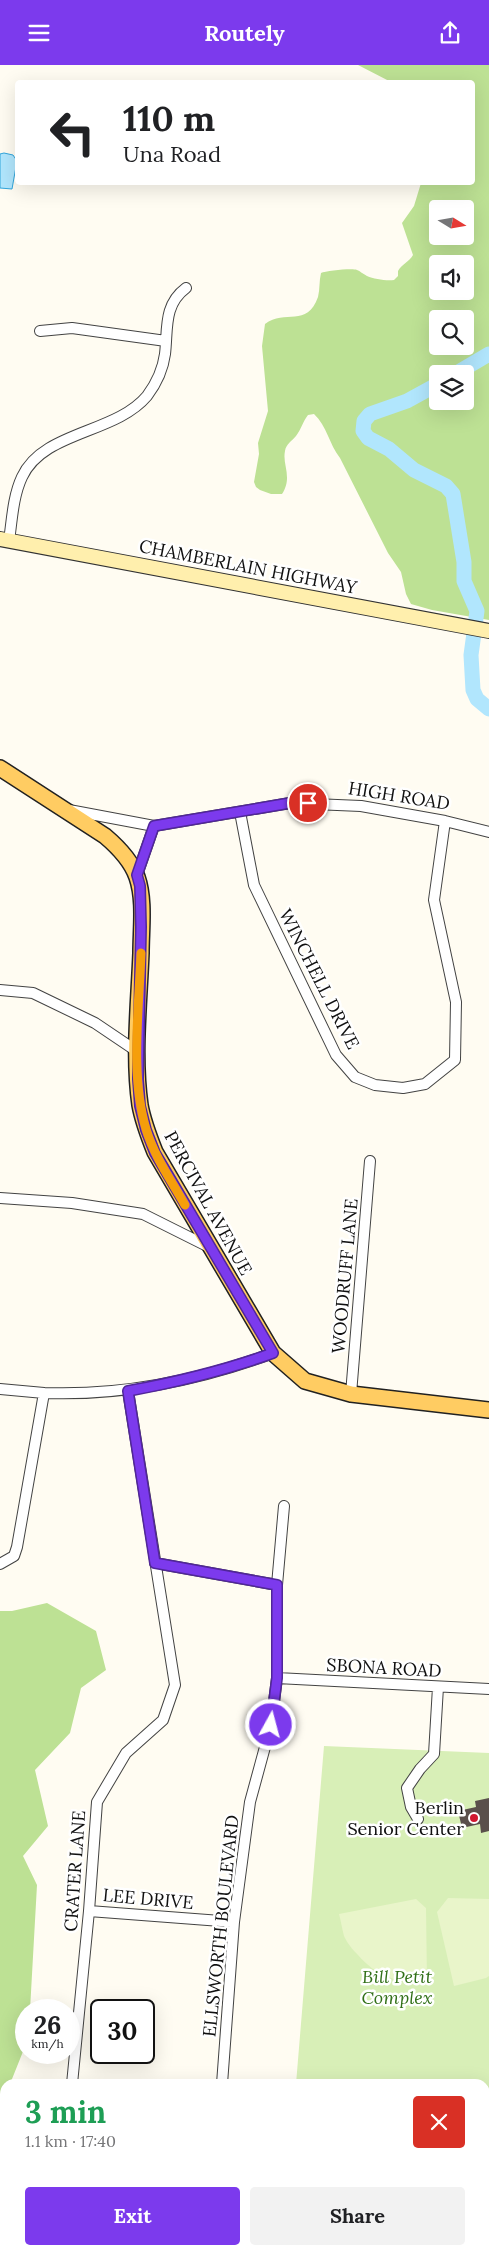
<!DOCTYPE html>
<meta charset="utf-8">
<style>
:root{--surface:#fff;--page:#f2f2f2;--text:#202124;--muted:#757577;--accent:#7c3aed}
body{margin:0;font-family:Lora,serif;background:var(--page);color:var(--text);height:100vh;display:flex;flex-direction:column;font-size:19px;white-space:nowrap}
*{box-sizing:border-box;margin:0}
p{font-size:16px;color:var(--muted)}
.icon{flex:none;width:28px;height:28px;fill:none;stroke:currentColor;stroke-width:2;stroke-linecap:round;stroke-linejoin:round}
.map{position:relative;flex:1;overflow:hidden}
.panel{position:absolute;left:0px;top:2014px;width:490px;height:176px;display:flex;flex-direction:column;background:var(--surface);border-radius:15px 15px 0 0;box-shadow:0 5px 20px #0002}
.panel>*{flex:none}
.top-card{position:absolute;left:15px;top:15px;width:460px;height:105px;border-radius:5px;box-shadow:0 5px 20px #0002;background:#fff;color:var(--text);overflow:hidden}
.needle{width:32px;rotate:101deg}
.tools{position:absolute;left:429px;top:135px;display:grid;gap:10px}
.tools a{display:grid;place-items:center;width:45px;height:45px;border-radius:5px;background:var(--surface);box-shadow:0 5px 20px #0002;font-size:25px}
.speed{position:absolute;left:15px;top:1934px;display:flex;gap:10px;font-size:25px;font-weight:700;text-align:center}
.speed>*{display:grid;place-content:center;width:65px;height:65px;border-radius:50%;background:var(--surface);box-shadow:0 5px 20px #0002;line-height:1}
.speed small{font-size:12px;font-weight:400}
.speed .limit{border:2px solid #111;border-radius:8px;background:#fff;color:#111}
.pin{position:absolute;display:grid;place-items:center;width:42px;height:42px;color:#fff;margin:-21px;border:2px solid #fff;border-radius:50%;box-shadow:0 1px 5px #0007}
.me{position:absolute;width:55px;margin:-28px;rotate:7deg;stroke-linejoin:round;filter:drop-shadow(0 0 4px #0008)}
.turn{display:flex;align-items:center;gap:18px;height:105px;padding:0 25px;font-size:22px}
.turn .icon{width:65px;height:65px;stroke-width:2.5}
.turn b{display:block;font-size:35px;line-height:42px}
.round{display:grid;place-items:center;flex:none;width:52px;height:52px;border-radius:5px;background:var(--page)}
.summary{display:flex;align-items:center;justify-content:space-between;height:85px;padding:0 25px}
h1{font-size:30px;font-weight:800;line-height:38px;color:#1e9e55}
.primary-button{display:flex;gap:10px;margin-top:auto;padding:10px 25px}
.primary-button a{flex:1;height:58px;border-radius:5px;background:var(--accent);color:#fff;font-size:20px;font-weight:800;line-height:58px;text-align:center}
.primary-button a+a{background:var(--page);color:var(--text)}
header{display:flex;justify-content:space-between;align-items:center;height:65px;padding:0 25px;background:var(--accent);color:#fff;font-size:22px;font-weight:800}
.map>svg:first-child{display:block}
.green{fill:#d8efb7}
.forest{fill:#bde194;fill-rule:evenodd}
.pitch{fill:#e9f5ca}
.water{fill:#b1e6fd;stroke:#30a5dc}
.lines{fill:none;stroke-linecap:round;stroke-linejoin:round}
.river{stroke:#b1e6fd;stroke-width:15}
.building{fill:#5a4f4b}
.street-casing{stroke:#434343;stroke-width:12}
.secondary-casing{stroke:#323232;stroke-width:16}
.primary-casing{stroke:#212121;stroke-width:18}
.street{stroke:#fff;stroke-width:10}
.secondary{stroke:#ffefad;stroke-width:14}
.primary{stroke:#ffcc62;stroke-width:15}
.route-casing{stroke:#51269a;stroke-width:12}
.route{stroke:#7c3aed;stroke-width:9}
.slow{stroke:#f59e0b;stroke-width:9}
.poi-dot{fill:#d0172f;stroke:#fff;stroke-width:2}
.labels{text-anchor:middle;stroke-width:5;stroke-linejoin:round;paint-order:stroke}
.street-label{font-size:18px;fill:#101010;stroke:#fff}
.poi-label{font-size:18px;fill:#101010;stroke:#fff;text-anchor:end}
.park-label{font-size:18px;font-style:italic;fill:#317018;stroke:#fff}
</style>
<header><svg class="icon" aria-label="menu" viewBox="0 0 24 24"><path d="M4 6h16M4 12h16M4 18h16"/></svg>Routely<svg class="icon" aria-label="share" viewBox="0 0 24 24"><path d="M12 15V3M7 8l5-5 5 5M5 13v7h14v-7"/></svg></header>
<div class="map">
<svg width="489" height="2189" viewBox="0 0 489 2189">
<rect width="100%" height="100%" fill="#fffcf2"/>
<path class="green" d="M324 1681 489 1688V2154L485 2153V2019H296Z"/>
<path class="forest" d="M358 0H489V555L432 545 411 539 406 529 401 507 388 488 340 393C329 379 327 361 314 349L308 350C303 356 301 365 296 371 292 376 286 379 285 386 282 400 293 412 282 429H271L260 425 256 422 254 417 259 389 258 378 268 346 262 281 265 259C285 244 307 263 318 232 320 224 319 216 321 208 326 206 352 203 357 205 360 206 363 209 367 211 374 214 386 216 394 215L398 211V206C402 199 409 197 413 190L402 158 414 141 421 118H472V18L391 17ZM438 144H465V171H438ZM438 199H465V226H438ZM438 254H465V281H438ZM438 309H465V336H438Z
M47 1538 96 1566 106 1605 81 1623 70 1668 35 1705 48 1761 23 1791 37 1820 30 1945H26V1979L10 2019H5V2030L0 2042V1546H12Z"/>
<path class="pitch" d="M448 1833 489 1834V1911L486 1913 454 1921 437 1847Z
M416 1834 426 1843 427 1917C398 1918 377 1912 358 1890 353 1885 347 1878 344 1871 342 1864 341 1856 339 1849Z"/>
<path class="water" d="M4 88 13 90 17 96 12 124 0 123V89Z"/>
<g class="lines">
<path class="river" d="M455 309 489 289
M438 319 407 336 370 349 364 356 363 366 368 373 389 384 414 405 446 421 453 429 464 497V516L477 546 471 590 473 625 477 634 489 644"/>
</g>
<path class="building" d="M489 1733V1766L481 1768 480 1759 462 1763 458 1746 476 1742 475 1736Z"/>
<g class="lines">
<defs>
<path id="street" d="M40 266 72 263 166 276
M9 476C12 455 13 431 22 412 43 366 115 369 147 331 156 319 163 304 165 289 168 265 163 240 186 223
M69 745 154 761 290 738 361 741 445 756 489 767
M240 747 254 820 336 990 355 1012 375 1020 403 1023 425 1019 455 995 456 937 434 835 445 756
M137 810 154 761
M0 925 33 928 95 958 138 987
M0 1133 72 1138 143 1149 211 1183
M0 1324 44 1328 17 1482 14 1491 0 1499
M44 1328C123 1331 200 1315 273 1288
M351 1329 370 1096
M155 1498 277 1520
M277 1613 489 1624
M418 1754 411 1742 407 1723 420 1704 434 1689 438 1622
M89 1846 234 1857
M72 2019 89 1846 97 1737 126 1688 163 1655 175 1620 128 1326
M222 2019 234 1857 250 1737 271 1660 277 1613V1520L284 1441"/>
<path id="secondary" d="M0 474 489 566"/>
<path id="primary" d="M0 703 105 771C118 782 131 795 137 812 145 835 141 864 141 888 139 938 133 991 140 1040 143 1057 149 1072 155 1087L273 1288 305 1316 351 1329 489 1345"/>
</defs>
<use href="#street" class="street-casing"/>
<use href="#secondary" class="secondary-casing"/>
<use href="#primary" class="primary-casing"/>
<use href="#street" class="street"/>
<use href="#secondary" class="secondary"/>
<use href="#primary" class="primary"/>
</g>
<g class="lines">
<defs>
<path id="route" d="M271 1660 277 1613V1520L155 1498 128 1326C177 1317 226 1305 273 1288L155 1088 146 1065 140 1041 138 1014 141 862 140 821 137 810 154 761 290 738H308"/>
</defs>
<use href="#route" class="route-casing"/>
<use href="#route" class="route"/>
<path class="slow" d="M141 888C139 943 130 1011 146 1064 154 1091 171 1115 185 1140"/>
</g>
<circle class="poi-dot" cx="474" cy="1753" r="5"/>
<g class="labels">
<g class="street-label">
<text transform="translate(248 502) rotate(11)" y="6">CHAMBERLAIN HIGHWAY</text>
<text transform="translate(399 731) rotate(9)" y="6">HIGH ROAD</text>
<text transform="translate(319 914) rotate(63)" y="6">WINCHELL DRIVE</text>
<text transform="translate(208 1138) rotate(61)" y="6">PERCIVAL AVENUE</text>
<text transform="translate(345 1211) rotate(-85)" y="6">WOODRUFF LANE</text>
<text transform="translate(384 1603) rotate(3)" y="6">SBONA ROAD</text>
<text transform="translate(75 1806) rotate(-86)" y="6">CRATER LANE</text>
<text transform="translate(148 1834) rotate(5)" y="6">LEE DRIVE</text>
<text transform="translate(221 1861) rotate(-84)" y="6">ELLSWORTH BOULEVARD</text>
</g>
<g class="poi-label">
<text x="464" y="1749">Berlin<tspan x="464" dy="21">Senior Center</tspan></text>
</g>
<g class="park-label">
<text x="397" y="1918">Bill Petit<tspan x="397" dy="21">Complex</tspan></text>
</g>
</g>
</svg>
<div class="tools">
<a><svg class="needle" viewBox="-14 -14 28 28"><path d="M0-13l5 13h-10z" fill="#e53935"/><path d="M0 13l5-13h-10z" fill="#757577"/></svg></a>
<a><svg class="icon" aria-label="sound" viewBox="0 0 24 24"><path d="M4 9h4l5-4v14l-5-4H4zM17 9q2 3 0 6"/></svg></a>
<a><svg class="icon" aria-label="search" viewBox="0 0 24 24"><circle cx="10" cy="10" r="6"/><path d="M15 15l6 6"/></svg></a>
<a><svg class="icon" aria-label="layers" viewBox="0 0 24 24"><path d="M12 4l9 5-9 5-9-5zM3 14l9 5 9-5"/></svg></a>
</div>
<div class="speed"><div>26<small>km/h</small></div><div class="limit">30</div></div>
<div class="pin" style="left:308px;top:738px;background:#d93025"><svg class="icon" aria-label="arrive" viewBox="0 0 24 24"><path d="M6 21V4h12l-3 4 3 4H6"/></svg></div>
<svg class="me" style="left:271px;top:1660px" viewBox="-20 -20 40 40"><circle r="17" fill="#7c3aed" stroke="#fff" stroke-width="3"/><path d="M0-11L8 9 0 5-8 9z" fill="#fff"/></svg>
<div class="top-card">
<div class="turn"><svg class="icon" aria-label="left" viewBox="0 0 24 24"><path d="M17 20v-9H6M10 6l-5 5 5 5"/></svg><div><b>110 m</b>Una Road</div></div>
</div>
<section class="panel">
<div class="summary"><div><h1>3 min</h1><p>1.1 km · 17:40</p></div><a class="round" style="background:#d93025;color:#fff"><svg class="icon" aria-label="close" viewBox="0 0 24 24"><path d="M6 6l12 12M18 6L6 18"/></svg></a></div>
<div class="primary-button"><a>Exit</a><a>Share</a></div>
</section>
</div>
